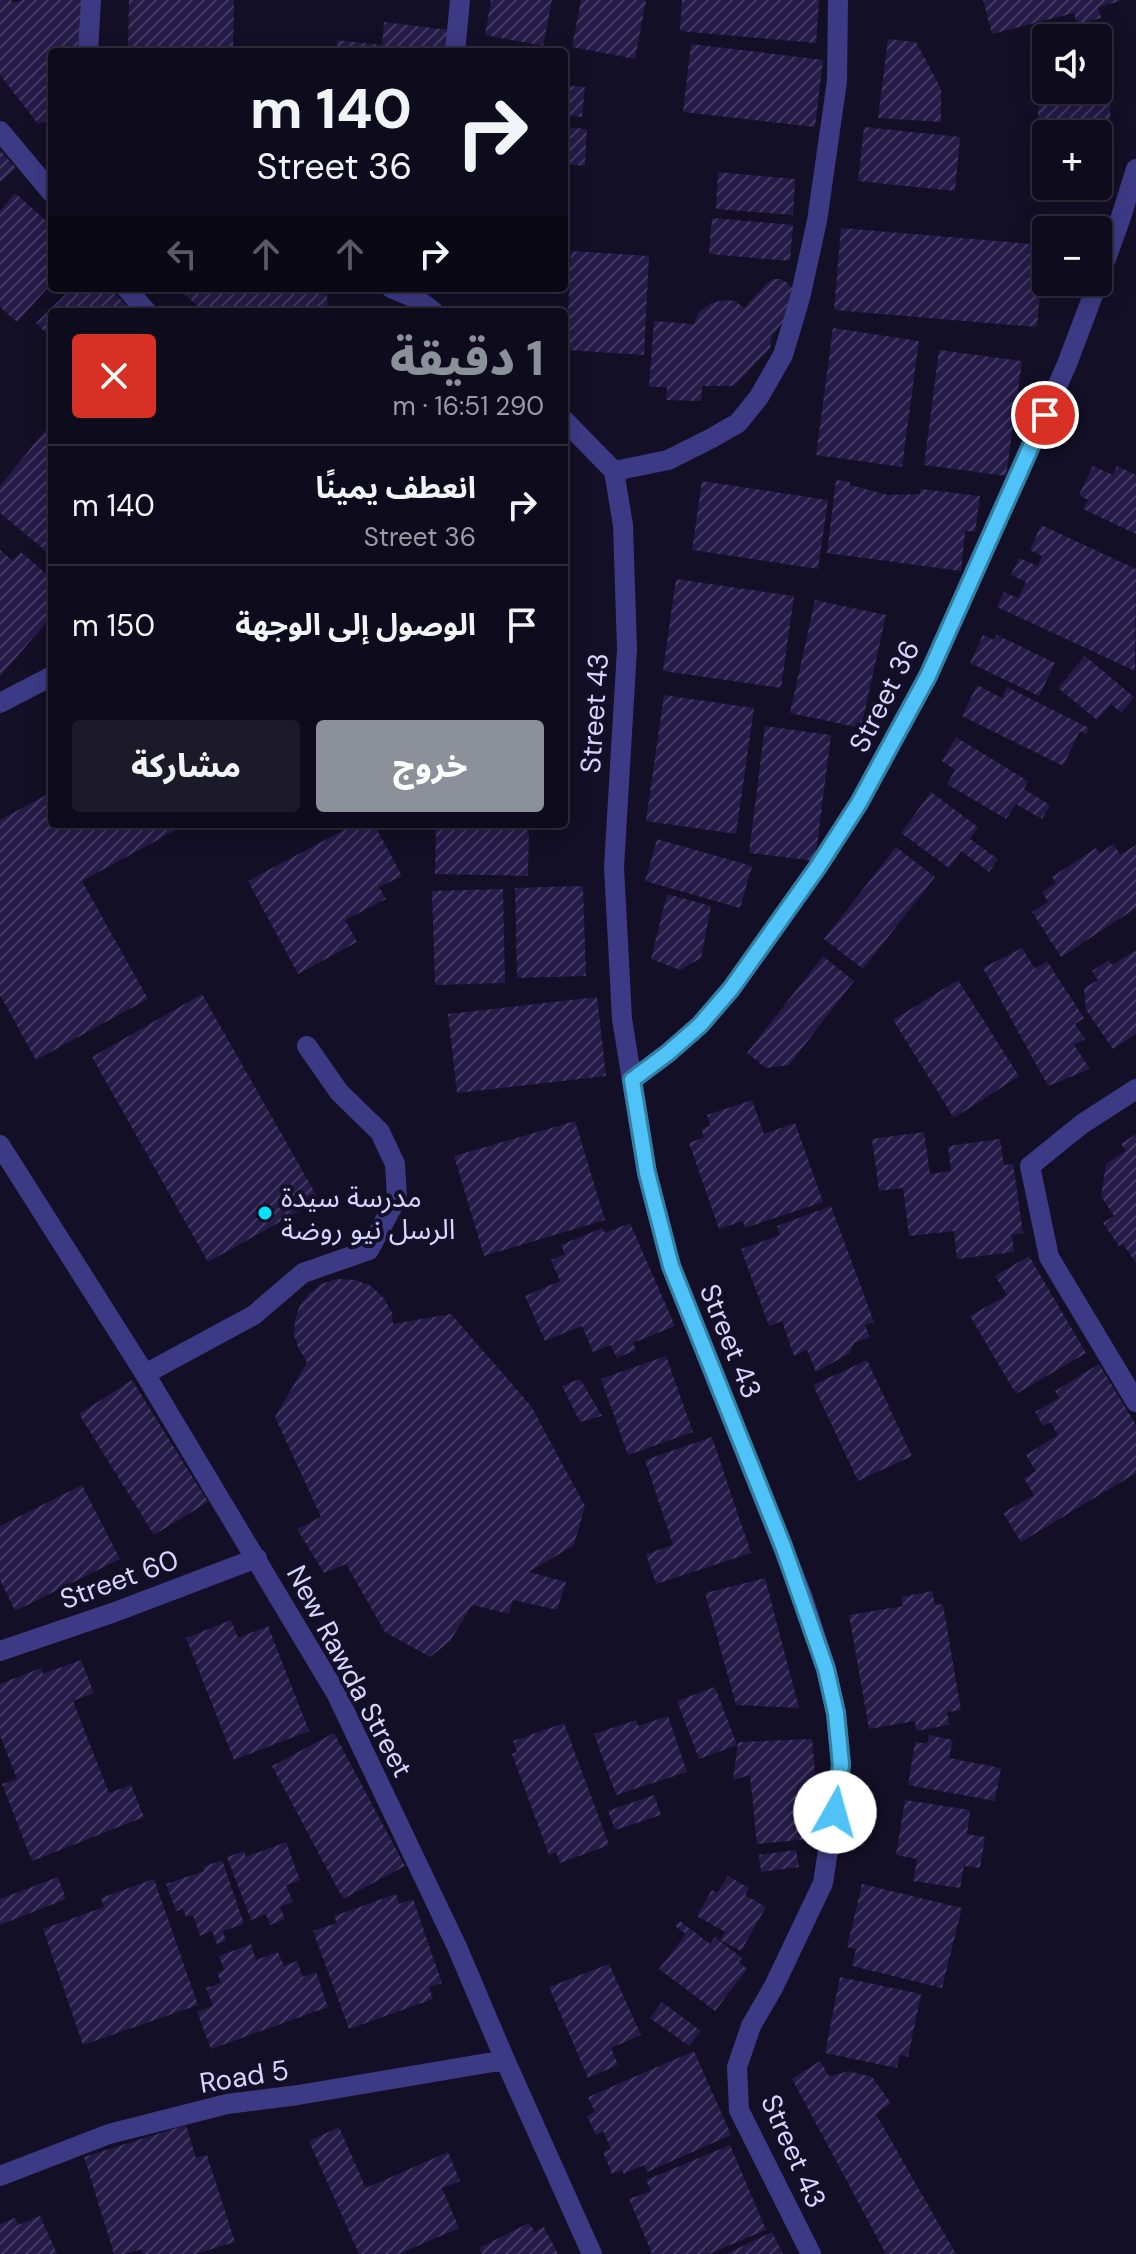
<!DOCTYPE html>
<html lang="ar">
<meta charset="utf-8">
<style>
:root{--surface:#0e0b1c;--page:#1c1929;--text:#f1f3f6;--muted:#9b9ba3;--line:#2e2b3b;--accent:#8c9099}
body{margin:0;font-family:"DM Sans","Noto Sans Arabic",sans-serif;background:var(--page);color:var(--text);direction:rtl;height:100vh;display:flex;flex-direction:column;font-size:30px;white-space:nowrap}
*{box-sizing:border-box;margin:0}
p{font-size:26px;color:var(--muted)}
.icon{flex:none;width:44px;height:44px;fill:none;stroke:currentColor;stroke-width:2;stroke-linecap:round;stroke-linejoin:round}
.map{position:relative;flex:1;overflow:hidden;direction:ltr}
.drawer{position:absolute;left:48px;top:308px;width:520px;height:520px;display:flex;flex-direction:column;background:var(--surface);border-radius:8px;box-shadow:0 4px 20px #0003,0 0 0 2px var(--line);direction:rtl}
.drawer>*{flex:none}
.banner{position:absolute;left:48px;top:48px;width:520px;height:244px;border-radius:8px;box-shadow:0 4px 20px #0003,0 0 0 2px var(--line);direction:rtl;background:#0e0b1c;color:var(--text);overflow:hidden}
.controls{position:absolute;left:1032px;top:24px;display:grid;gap:16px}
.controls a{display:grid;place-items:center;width:80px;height:80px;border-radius:8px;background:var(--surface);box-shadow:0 4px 20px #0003,0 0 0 2px var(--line);font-size:40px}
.pin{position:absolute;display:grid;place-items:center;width:68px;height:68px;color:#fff;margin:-34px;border:4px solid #fff;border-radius:50%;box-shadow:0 2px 8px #0007}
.me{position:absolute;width:88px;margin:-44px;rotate:7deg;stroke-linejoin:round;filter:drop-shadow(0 0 6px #0008)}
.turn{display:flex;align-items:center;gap:28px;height:168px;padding:0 24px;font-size:36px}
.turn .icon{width:104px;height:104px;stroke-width:2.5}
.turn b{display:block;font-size:56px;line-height:68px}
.lanes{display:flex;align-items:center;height:76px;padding:0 24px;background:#0003;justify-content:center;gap:40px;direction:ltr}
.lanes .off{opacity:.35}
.round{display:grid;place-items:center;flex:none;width:84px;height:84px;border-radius:8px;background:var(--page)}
.summary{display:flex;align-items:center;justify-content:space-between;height:136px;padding:0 24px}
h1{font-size:48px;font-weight:800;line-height:60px;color:var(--accent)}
.cta{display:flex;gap:16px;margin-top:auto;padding:16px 24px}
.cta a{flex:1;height:92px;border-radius:8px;background:var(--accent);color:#fff;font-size:32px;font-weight:800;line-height:92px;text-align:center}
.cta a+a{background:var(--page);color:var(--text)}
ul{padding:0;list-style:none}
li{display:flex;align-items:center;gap:24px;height:120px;padding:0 24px;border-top:2px solid var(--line)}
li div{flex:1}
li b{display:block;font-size:30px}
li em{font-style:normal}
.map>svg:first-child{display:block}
.building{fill:url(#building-hatch)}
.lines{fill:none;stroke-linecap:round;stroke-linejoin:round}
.minor{stroke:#3d3a85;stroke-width:20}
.route-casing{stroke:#337fa1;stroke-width:20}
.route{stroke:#4fc3f7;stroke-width:14}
.poi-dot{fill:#00e5ff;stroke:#130f26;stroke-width:3}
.labels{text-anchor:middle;stroke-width:8;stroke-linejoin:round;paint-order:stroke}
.street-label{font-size:28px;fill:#d9d4ff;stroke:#130f26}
.poi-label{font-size:28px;fill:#d9d4ff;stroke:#130f26;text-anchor:start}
</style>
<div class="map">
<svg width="1136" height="2254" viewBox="0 0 1136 2254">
<defs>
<pattern id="building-hatch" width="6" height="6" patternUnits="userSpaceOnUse" patternTransform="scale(2)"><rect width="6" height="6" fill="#241b47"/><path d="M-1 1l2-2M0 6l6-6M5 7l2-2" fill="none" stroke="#433b63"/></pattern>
</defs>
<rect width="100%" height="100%" fill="#130f26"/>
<path class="building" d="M0 0H11L13 3 23 0H84L77 52H52V120L38 124 0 75Z
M129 0H234L233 52H128Z
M491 0H552L543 46 485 35Z
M581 0H646L635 59 572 47Z
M682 0H819L816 43 680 31Z
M983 0H1120V1L1098 7 1101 18 1077 24 1074 13 992 34Z
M384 22 449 30 447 52H336L337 40 382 45Z
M888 39 916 42 941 89V122L878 118Z
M691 44 823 60 815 127 683 112Z
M1039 65H1046V90H1098V66L1111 67 1110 126 1038 125Z
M564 85 585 87 582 117 564 116Z
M564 127 587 129 585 166 564 164Z
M864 127 960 137 955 191 858 181Z
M0 150 16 168 0 182Z
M718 172 795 179 793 215 716 209Z
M15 193 52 226V283L17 322 0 307V211Z
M712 218 793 225 790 261 709 254Z
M841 228 1044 245 1037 327 834 310Z
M571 251 649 256 644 355 566 350Z
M773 279H780L786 282 797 293 793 308 772 336 770 348 734 386H702L701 401 666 400 667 387H649L654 321 694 324 699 312 711 303 725 300 735 301 744 308 767 283Z
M72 288H109L133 312H52V339L36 323Z
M178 288H326L328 306 322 312H204Z
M483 288H558V294L482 290Z
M833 328 919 341 902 467 816 455Z
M939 350 1022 361 1006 476 924 465Z
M52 422V546L47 552 0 513V486Z
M1093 466 1113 475 1117 466 1136 475V534L1083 509 1088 500 1079 495Z
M836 480 850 482V485L888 495 920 494 921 489 980 496 975 532 965 531 961 571 827 553Z
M702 481 828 500 818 569 692 550Z
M1041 525 1136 569 1135 671 997 607 1004 592 1018 598 1026 582 1011 575 1019 558 1038 566 1042 556 1030 550Z
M0 550 13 561 21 552 52 579V616L0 676Z
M676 579 794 596 781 688 663 671Z
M815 600 886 615 861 728 790 713Z
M983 635 994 640 997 635 1055 663 1039 696 970 663Z
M1085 656 1134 697 1121 713 1111 704 1097 720 1058 688Z
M977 685 1002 698 1007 687 1089 728 1086 734 1080 731 1063 766 962 716Z
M664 695 754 708 736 834 646 821Z
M765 726 831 735 815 861 749 853Z
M956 737 1028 781 1024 789 1050 805 1042 819 1016 804 1006 819 947 784 955 770 942 761Z
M52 792V824H187L82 881 148 999 36 1060 0 995V820Z
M931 792 978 827 970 839 998 859 989 872 961 851 949 868 901 833Z
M355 824H374L402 876 379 887 386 899 345 920 357 942 298 974 248 881Z
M436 824H529L528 876 435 874Z
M657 839 752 866 740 908 645 881Z
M1114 844 1120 855 1136 845V908L1061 957 1032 912 1048 902 1042 892 1056 883 1052 877 1096 848 1100 853Z
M896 847 935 877 863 969 824 939Z
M583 886 586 976 517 978 515 888Z
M503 889 505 983 435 985 432 891Z
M667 894 711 906 701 958 680 970 651 959Z
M1022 948 1035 969 1047 961 1084 1018 1075 1024 1085 1039 1074 1045 1090 1069 1048 1086 983 968Z
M1136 950V1034L1113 1049 1086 1010 1084 988 1098 980 1092 971 1109 960 1112 965Z
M823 956 854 981 789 1065 766 1068 747 1053Z
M958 980 1019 1076 954 1118 893 1020Z
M202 994 319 1200 208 1262 92 1057Z
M597 997 606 1076 457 1093 448 1014Z
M752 1100 764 1134 795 1123 823 1202 745 1228 743 1221 719 1229 689 1143 704 1137 701 1129 710 1126 707 1115Z
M575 1121 605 1220 484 1256 454 1156Z
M924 1132 930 1174 951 1171 948 1146 1000 1139 1004 1165 1013 1164 1023 1233 1012 1235 1014 1252 957 1259 954 1231 909 1236 903 1188 879 1191 872 1139Z
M1136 1134V1263L1123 1244 1119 1246 1103 1223 1114 1216 1101 1196 1106 1164 1126 1151 1121 1144Z
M831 1206 874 1322 865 1325 870 1337 854 1343 850 1353 816 1372 807 1350 794 1356 782 1321 769 1326 741 1249 780 1235 777 1226Z
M630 1223 675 1326 633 1343 636 1350 617 1358 611 1345 593 1352 582 1326 545 1341 525 1296 560 1281 551 1260 565 1254 561 1245 602 1228 605 1233Z
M1029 1256 1086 1353 1016 1394 970 1316 1007 1295 995 1276Z
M338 1279 355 1280 371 1286 384 1298 392 1313 393 1324 451 1314 531 1406 585 1506 574 1545 529 1572 566 1582 557 1610 513 1600 509 1614 472 1605 450 1641 430 1657 385 1632 346 1564 324 1573 297 1529 321 1517 275 1417 307 1362 299 1349 294 1335 295 1320 300 1305 309 1294 321 1284Z
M666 1356 693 1432 628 1455 601 1379Z
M867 1360 912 1456 858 1481 813 1385Z
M1099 1364 1136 1425V1473L1021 1542 1003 1513 1034 1495 1024 1478 1036 1471 1026 1455 1058 1435 1050 1422 1043 1426 1035 1412 1059 1398 1055 1391Z
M580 1379 602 1416 580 1422 562 1386Z
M132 1380 208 1502 154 1535 79 1414Z
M712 1437 751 1553 656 1584 646 1554 673 1545 645 1460Z
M82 1485 120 1559 15 1611 0 1580V1526Z
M765 1578 799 1708 736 1705 705 1593Z
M932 1591 935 1605 943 1604 961 1710 947 1712 949 1725 916 1731 915 1721 869 1729 849 1615 903 1606 901 1597Z
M231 1620 238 1638 268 1626 309 1731 234 1760 186 1638Z
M81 1660 94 1693 73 1701 109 1793 131 1785 144 1817 32 1861 2 1784 17 1779 0 1735V1684L41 1668 43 1674Z
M715 1687 737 1745 699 1759 677 1701Z
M668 1716 687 1772 616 1795 594 1734 636 1720 638 1726Z
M564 1723 609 1845 560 1863 556 1852 549 1855 512 1754 517 1752 513 1741Z
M334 1733 405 1866 343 1899 272 1766Z
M929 1735 953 1740 949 1758 1001 1768 995 1801 908 1785 915 1742 927 1744Z
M812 1739 821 1838 757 1844 750 1775 733 1780 738 1742Z
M654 1795 661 1815 615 1830 608 1811Z
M905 1800 970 1810 967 1834 985 1837 980 1868 964 1866 960 1888 913 1881 917 1859 896 1855Z
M286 1842 300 1880 286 1885 293 1902 280 1907 285 1919 270 1925 266 1914 251 1920 227 1857 244 1851 246 1857Z
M796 1850 799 1867 761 1872 759 1855Z
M222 1860 244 1924 223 1931 226 1941 217 1944 212 1931 200 1936 193 1915 186 1917 183 1909 176 1911 166 1884 204 1871 203 1867Z
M728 1876 749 1888 745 1895 766 1907 741 1951 720 1940 725 1932 697 1916 712 1890 717 1893Z
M58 1877 66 1899 0 1925V1899Z
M154 1879 198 2005 83 2045 43 1929 104 1907 101 1898Z
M862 1884 962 1908 942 1988 852 1966 856 1949 847 1947Z
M396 1894 399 1904 413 1899 442 1983 429 1987 433 1999 349 2029 313 1931 337 1923 334 1916Z
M680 1921 710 1944 715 1937 742 1958 739 1962 747 1969 715 2011 659 1969 686 1934 675 1926Z
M251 1944 256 1960 278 1952 284 1966 297 1961 303 1977 316 1972 328 2007 211 2049 197 2012 213 2006 206 1988 221 1983 217 1973 224 1970 219 1956Z
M609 1964 641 2035 611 2048 618 2065 588 2078 549 1987Z
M840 1977 921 1994 908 2057 900 2055 897 2068 825 2053Z
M662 2002 701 2031 689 2046 650 2018Z
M694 2051 731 2135 647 2172 644 2165 624 2174 622 2170 612 2174 603 2152 611 2149 603 2131 596 2135 587 2116 595 2112 588 2097Z
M820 2061 829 2076 849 2071 872 2077 891 2103 876 2114 956 2254H886L792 2079Z
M186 2125 196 2158 207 2155 235 2242 195 2254H143L141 2249 126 2254H114L84 2157Z
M339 2127 366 2188 448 2152 460 2181 442 2188 459 2228 399 2254H359L309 2141Z
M730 2145 766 2230 709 2254H652L629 2199 651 2191 646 2180Z
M40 2216 57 2254H0V2224L15 2218 18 2225Z
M529 2223 535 2232 544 2227 558 2254H482L479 2248Z
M772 2232 783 2254H726Z"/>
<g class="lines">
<path class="minor" d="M88 52 91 0
M455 52 460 0
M0 131 52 193
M1098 281 1120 220 1136 169
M126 288 147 312
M391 288 417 299 434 312
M564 420 614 471 623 525 627 649 614 867 622 1019 647 1173 671 1266 803 1598 826 1669 836 1713 841 1765 823 1883 774 1986 751 2026 737 2067 739 2110 811 2254
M614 471 668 460 710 439 738 423 759 397 783 355 800 298 817 221 837 81 838 0
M0 703 52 676
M632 1080 668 1053 700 1025 731 989 817 868 859 803 928 676 1067 364 1098 282
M1136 1089 1082 1124 1030 1166 1049 1257 1136 1402
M0 1145 145 1374 336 1693 457 1947 505 2060 592 2254
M145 1374 254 1315 303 1273 369 1250 397 1198 395 1164 380 1132 339 1092 307 1046
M0 1651 115 1612 257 1558
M0 2176 109 2134 227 2104 298 2095 505 2060"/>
</g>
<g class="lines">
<defs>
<path id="route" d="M835 1812 841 1765 836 1713 826 1669 783 1546 671 1266 647 1173 632 1080 668 1053 700 1025 731 989 817 868 859 803 928 676 1045 415"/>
</defs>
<use href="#route" class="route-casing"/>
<use href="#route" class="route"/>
</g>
<circle class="poi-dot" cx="265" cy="1213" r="8"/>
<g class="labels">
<g class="street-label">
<text transform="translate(884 696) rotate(-63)" y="10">Street 36</text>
<text transform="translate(594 713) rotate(-86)" y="10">Street 43</text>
<text transform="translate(731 1341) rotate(68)" y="10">Street 43</text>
<text transform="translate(119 1579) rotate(-20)" y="10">Street 60</text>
<text transform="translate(350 1671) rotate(62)" y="10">New Rawda Street</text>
<text transform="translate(244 2076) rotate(-9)" y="10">Road 5</text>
<text transform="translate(794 2151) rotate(66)" y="10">Street 43</text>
</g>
<g class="poi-label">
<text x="281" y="1207">مدرسة سيدة<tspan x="281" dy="32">الرسل نيو روضة</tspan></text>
</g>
</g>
</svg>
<div class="controls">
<a><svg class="icon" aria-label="sound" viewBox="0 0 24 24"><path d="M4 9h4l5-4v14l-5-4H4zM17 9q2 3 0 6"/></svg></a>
<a>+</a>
<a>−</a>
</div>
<div class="pin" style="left:1045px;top:415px;background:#d93025"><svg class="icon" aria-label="arrive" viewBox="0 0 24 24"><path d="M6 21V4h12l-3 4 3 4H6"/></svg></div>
<svg class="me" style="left:835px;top:1812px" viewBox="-20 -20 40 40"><circle r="19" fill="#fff"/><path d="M0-13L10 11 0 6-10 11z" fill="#4fc3f7"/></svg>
<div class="banner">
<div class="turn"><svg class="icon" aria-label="right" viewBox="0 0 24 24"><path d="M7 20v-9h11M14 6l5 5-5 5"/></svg><div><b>140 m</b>Street 36</div></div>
<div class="lanes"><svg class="icon off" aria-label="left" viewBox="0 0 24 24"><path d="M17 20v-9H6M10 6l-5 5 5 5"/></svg><svg class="icon off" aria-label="ahead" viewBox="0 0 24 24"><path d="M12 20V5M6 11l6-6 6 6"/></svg><svg class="icon off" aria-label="ahead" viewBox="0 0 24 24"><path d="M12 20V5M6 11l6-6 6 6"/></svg><svg class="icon" aria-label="right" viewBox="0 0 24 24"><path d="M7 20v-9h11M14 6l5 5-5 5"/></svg></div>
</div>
<section class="drawer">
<div class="summary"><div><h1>1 دقيقة</h1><p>290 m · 16:51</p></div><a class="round" style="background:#d93025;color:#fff"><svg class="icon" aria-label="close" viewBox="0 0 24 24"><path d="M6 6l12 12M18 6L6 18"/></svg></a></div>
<ul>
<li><svg class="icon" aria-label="right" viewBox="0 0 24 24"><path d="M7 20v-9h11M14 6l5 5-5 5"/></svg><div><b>انعطف يمينًا</b><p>Street 36</p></div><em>140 m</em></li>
<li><svg class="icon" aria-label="arrive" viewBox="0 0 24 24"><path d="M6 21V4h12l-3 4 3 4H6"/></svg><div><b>الوصول إلى الوجهة</b></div><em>150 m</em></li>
</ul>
<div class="cta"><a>خروج</a><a>مشاركة</a></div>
</section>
</div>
